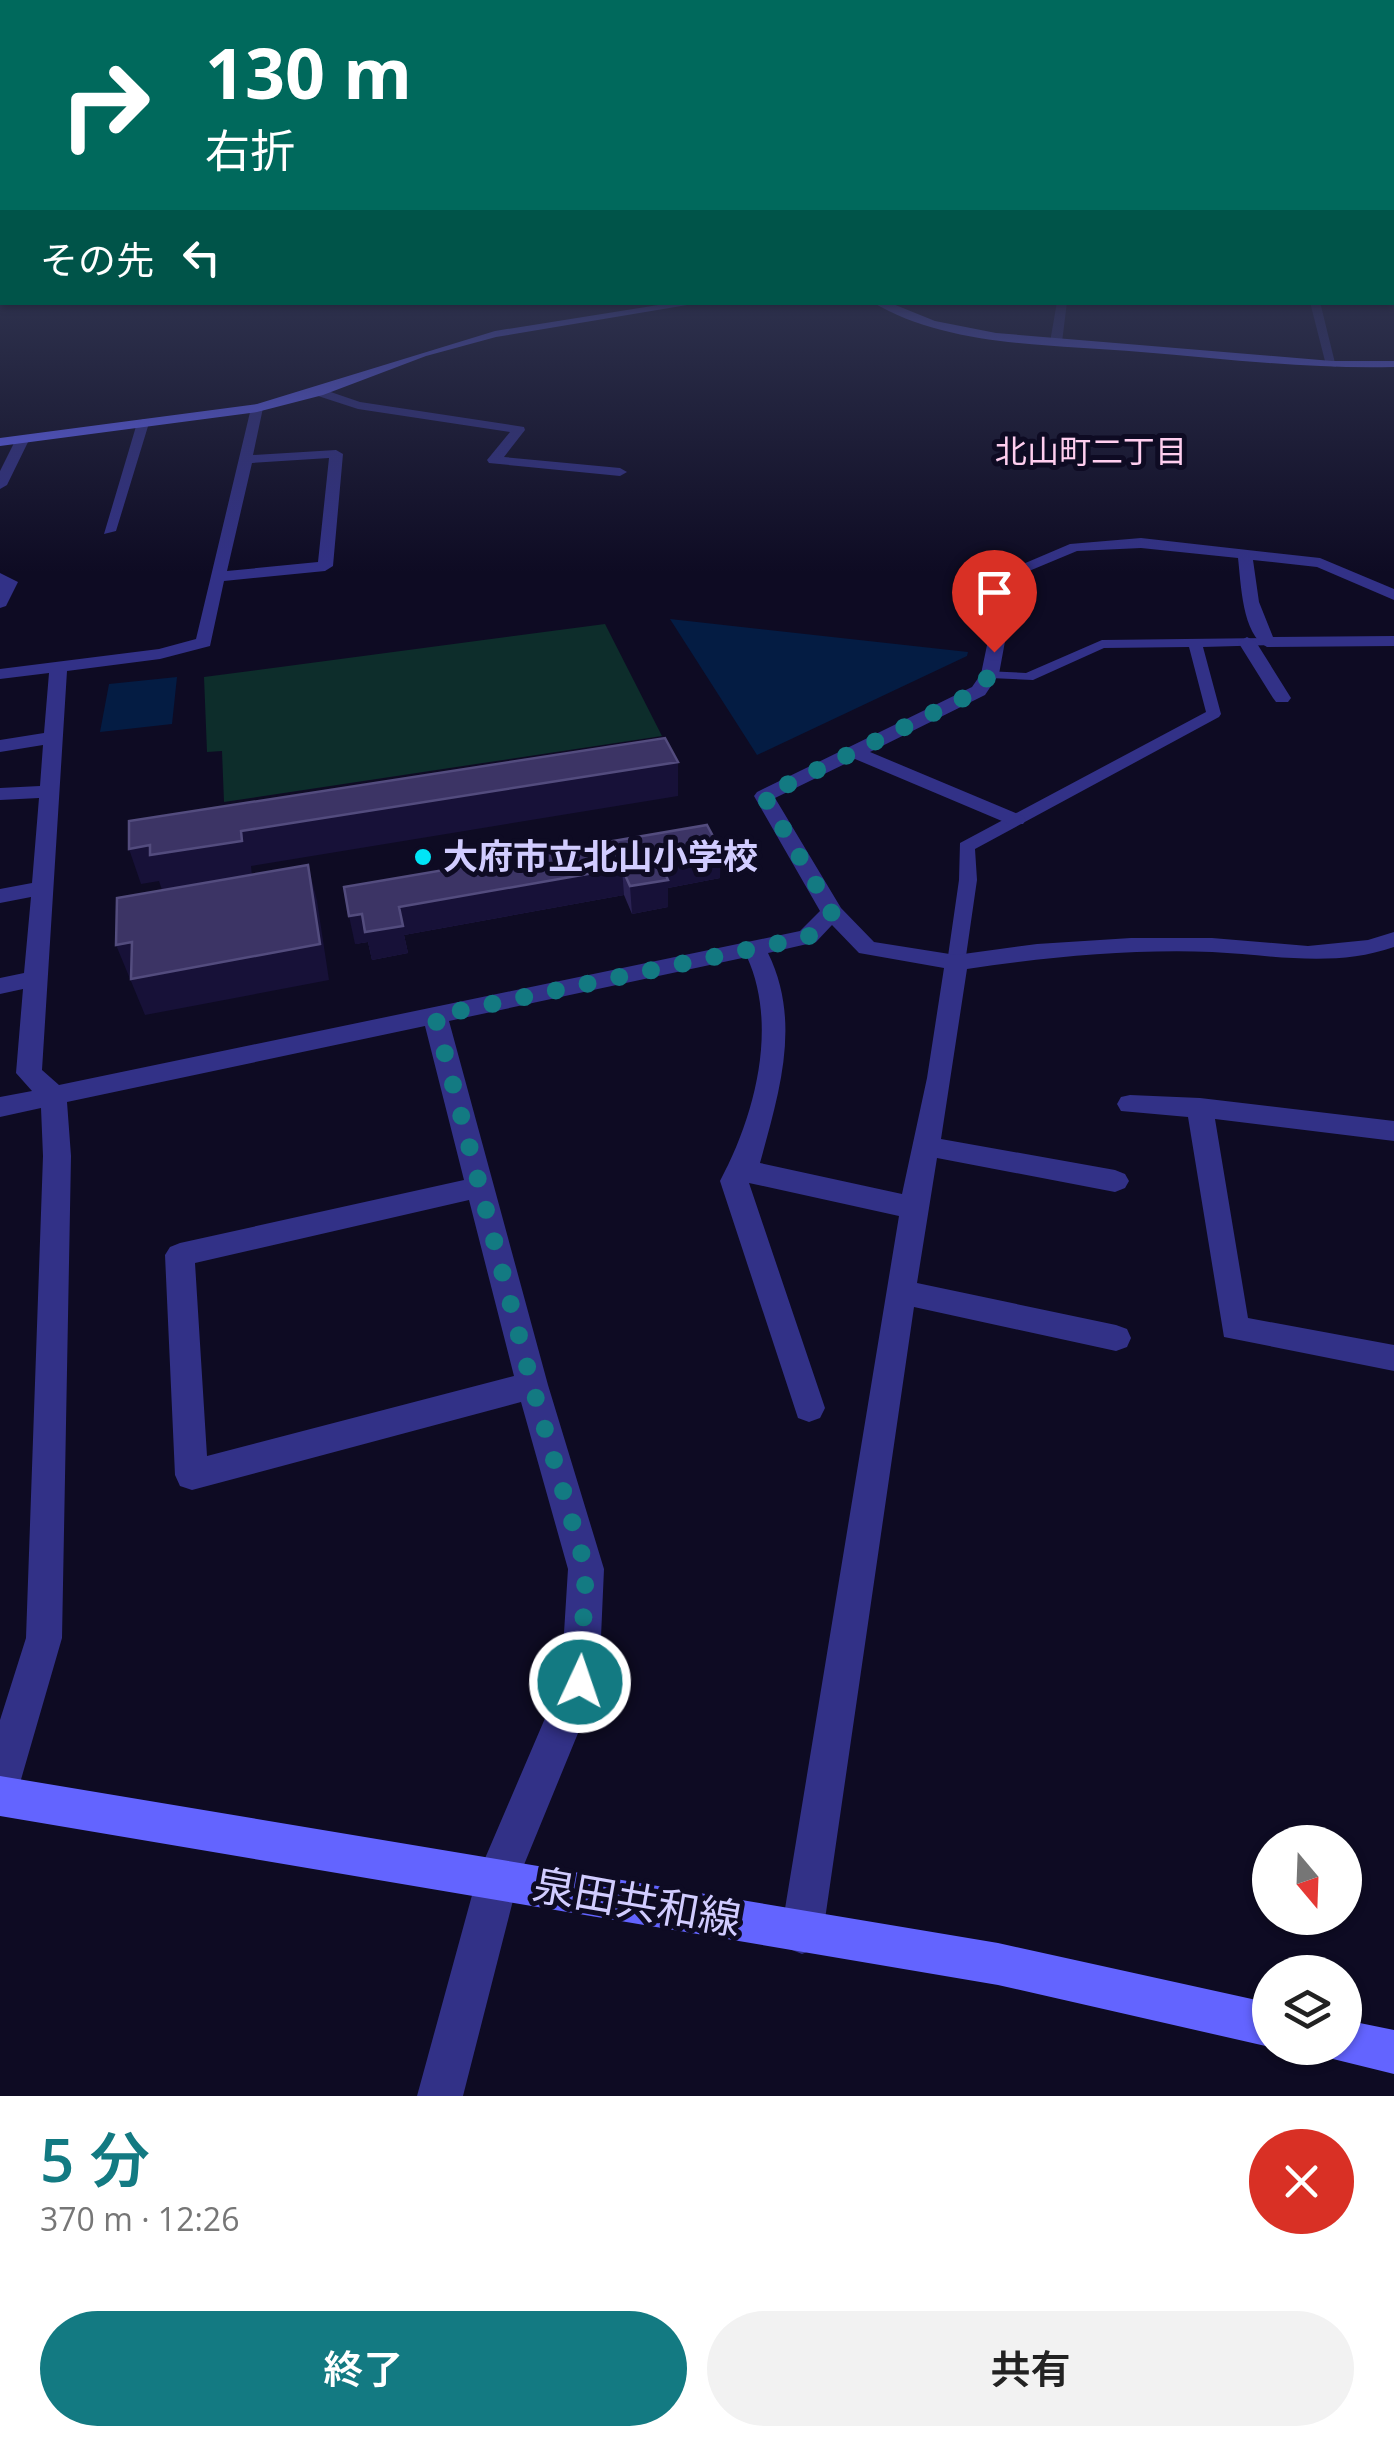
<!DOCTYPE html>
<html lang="ja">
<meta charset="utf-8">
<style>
:root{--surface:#fff;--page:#f2f2f2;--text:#222;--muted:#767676;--accent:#137a82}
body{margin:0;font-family:"Open Sans","Noto Sans JP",sans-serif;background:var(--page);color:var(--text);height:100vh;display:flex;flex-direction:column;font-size:38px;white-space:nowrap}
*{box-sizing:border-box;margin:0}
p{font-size:32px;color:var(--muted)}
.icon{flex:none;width:55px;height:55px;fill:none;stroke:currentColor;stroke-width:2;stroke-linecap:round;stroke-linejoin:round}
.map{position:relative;height:2096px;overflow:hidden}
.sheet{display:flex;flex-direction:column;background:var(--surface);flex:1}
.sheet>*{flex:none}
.banner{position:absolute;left:0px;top:0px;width:1395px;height:305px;box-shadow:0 2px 8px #0004;background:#00695c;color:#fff;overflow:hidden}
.needle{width:65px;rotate:161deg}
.controls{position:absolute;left:1252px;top:1825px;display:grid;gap:20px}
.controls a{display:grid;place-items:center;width:110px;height:110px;border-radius:50%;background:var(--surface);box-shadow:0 2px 8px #0004;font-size:50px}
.pin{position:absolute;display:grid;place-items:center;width:85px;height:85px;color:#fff;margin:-102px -42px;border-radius:50% 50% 50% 0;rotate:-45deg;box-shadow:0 0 10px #0007}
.pin .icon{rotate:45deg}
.me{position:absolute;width:110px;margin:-55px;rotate:3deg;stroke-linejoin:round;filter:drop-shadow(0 0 8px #0008)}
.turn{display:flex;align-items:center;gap:35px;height:210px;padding:0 40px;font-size:45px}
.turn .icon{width:130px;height:130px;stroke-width:2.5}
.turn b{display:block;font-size:70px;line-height:85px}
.then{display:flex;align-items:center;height:95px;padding:0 40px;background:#0003;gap:20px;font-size:38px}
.round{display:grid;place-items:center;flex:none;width:105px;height:105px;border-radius:52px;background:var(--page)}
.headline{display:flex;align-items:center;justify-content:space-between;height:170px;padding:0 40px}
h1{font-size:60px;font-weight:600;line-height:75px;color:var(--accent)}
.cta{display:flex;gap:20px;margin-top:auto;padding:20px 40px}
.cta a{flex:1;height:115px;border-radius:60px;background:var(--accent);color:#fff;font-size:40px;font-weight:600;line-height:115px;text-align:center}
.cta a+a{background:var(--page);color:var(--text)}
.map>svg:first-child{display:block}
.green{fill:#0d2d2b}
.water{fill:#041c43}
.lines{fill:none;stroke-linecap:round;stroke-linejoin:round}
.lane{fill:#323187;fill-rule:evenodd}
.street{fill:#323187;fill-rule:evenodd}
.secondary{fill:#6364ff;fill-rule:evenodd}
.wall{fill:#2a2253}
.shaded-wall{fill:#171138}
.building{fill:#3c3465;stroke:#534c7e;stroke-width:2.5}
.route{stroke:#137a82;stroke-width:18;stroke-dasharray:0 32.4}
.poi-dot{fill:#00e5f7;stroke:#0e0b23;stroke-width:4}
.labels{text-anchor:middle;stroke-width:10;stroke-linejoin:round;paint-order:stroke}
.far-neighbourhood-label{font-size:32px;fill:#ffceef;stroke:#0e0b23}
.poi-label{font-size:35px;font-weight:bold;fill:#d1ccff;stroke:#0e0b23;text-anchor:start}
.near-street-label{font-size:42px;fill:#d1ccff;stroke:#0e0b23}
</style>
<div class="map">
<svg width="1394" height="2096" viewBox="0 0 1394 2096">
<rect width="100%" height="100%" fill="#0e0b23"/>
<path class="green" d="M605 624 662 736 224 802 222 751 207 752 204 677Z"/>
<path class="water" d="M670 619 968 652 967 656 757 755Z
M177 677 172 724 100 732 109 684Z"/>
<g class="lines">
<path class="lane" d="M1267 638 1274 642 1272 645 1203 647 1221 714 1219 717 975 849 977 880 965 963 956 969 949 967 947 963 959 880 960 843 1206 712 1189 647 1104 648 1033 680 990 678 985 677V671L1026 673 1102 640Z"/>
<path class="street" d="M1392 279H1394V284H1392Z
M1057 302H1067L1062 342 1056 345 1050 342Z
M1310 302H1320L1336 367 1326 365Z
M319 388 360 402 524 427 525 430 504 457 620 468 627 472 620 476 489 463 487 460 510 432 358 409 315 395Z
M257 404 263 408 253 455 336 450 343 454 333 566 325 571 224 581 210 646 160 659 67 671 42 1070 59 1085 800 931 820 911 754 796 757 792 972 687 981 674 1002 573 1070 544 1141 538 1320 558 1394 589V600L1317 567 1253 560 1259 602 1273 637 1394 636V646L1267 647C1242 635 1241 583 1238 558L1141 548 1077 551 1017 576 999 674 985 695 870 752 1023 816 1026 820 1023 824H1009L855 759 775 798 841 908 874 942 956 955 1037 944 1131 938H1212L1308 946 1368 940 1394 932V947C1334 968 1273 955 1212 952 1130 949 1048 957 967 969L941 1139 1115 1170 1125 1174 1129 1181 1125 1188 1115 1192 937 1158 917 1283 1116 1325 1127 1329 1131 1338 1127 1347 1116 1351 914 1307 823 1933 817 1948 802 1954 787 1948 781 1933 899 1216 749 1183 825 1408 820 1418 809 1422 798 1418 720 1181C754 1118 779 1027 747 957L449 1021 548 1385 604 1569 599 1682 519 1877 463 2096H417L477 1877 561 1681 568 1569 521 1402 192 1490 180 1486 175 1475 165 1255 170 1247 180 1243 464 1180 425 1026 67 1102 71 1156 62 1638 20 1783 14 1797 0 1803V1720L26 1638 43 1156 41 1108 0 1117V1097L32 1091 16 1073 23 989 0 994V978L24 973 31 897 0 903V889L32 883 39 798 0 800V788L40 786 43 745 0 752V740L44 733 49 673 0 679V669L159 649 196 639 251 408ZM329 458 318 562 227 571 252 463ZM832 925 859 953 944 968 927 1078 902 1194 760 1163C779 1093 802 1022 768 953L816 942ZM469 1200 514 1376 207 1456 195 1263Z
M143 419 149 423 116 531 104 534 137 423Z
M17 437 29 440 7 485 0 489V471Z
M0 573 18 582 6 606 0 608Z
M1247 637 1256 642 1291 698 1288 702H1276L1273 698 1238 642Z
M1130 1095 1200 1098 1394 1121V1141L1215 1119 1248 1318 1394 1345V1371L1224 1337 1188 1117 1121 1111 1117 1104 1121 1097Z"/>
<path class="secondary" d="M677 302H705L496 337 426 356 323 395 257 412 0 446V438L257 404 495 331Z
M872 302H888L935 321 996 333 1332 361H1394V367C1309 369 1226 359 1141 352 1054 344 949 348 872 302Z
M0 1776 998 1943 1270 2003V2047L998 1985 0 1816Z
M1345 2020 1394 2030V2074L1329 2058 1325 2048H1345Z"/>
</g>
<path class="wall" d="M707 825 720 878 668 888V907L632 914 624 895 404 935 408 953 372 960 368 942 355 944Z"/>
<path class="shaded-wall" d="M678 762V796L251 866 252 876 162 890 159 881 141 884 129 849Z
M721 851 720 878 668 888V907L632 914 630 886 660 862Z
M308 865 317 901 329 980 145 1015 116 945Z
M622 868 624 895 404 935 408 953 372 960 368 942 355 944 349 916Z"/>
<path class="building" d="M665 738 678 762 241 831 242 841 150 855V845L129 849V821Z
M707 825 721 851 660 862 668 880 630 886 622 868 399 907 403 926 365 932 362 914 349 916 344 887Z
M308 865 320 944 131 979 132 942 116 945 117 898Z"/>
<linearGradient id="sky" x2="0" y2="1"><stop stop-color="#080613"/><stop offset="0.49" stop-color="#303450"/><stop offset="1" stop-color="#303450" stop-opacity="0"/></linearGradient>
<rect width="1394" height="572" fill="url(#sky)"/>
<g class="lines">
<path class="route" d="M580 1682 586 1569 532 1385 435 1016 808 937 832 912 764 796 978 691 990 674 994 652"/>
</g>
<circle class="poi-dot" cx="423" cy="857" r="10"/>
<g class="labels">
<g class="far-neighbourhood-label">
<text x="1091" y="463">北山町二丁目</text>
</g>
<g class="poi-label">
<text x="443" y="869">大府市立北山小学校</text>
</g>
<g class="near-street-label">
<text transform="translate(637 1902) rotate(10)" y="15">泉田共和線</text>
</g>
</g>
</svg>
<div class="controls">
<a><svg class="needle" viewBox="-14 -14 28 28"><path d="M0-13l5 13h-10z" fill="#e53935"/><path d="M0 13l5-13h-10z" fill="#767676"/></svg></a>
<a><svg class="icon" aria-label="layers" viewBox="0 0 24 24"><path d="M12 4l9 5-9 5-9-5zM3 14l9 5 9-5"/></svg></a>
</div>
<div class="pin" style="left:994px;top:652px;background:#d93025"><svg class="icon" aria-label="arrive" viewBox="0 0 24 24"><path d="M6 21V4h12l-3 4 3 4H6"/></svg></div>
<svg class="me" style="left:580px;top:1682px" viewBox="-20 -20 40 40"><circle r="17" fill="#137a82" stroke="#fff" stroke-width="3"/><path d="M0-11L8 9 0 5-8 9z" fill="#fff"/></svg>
<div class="banner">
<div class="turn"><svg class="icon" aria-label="right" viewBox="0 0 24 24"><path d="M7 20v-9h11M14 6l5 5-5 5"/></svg><div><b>130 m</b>右折</div></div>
<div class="then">その先<svg class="icon" aria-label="left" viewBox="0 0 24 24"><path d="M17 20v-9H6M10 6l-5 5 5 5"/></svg></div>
</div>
</div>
<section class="sheet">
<div class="headline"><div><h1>5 分</h1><p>370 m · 12:26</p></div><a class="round" style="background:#d93025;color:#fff"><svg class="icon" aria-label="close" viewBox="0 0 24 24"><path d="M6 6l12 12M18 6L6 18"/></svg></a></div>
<div class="cta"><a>終了</a><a>共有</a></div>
</section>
